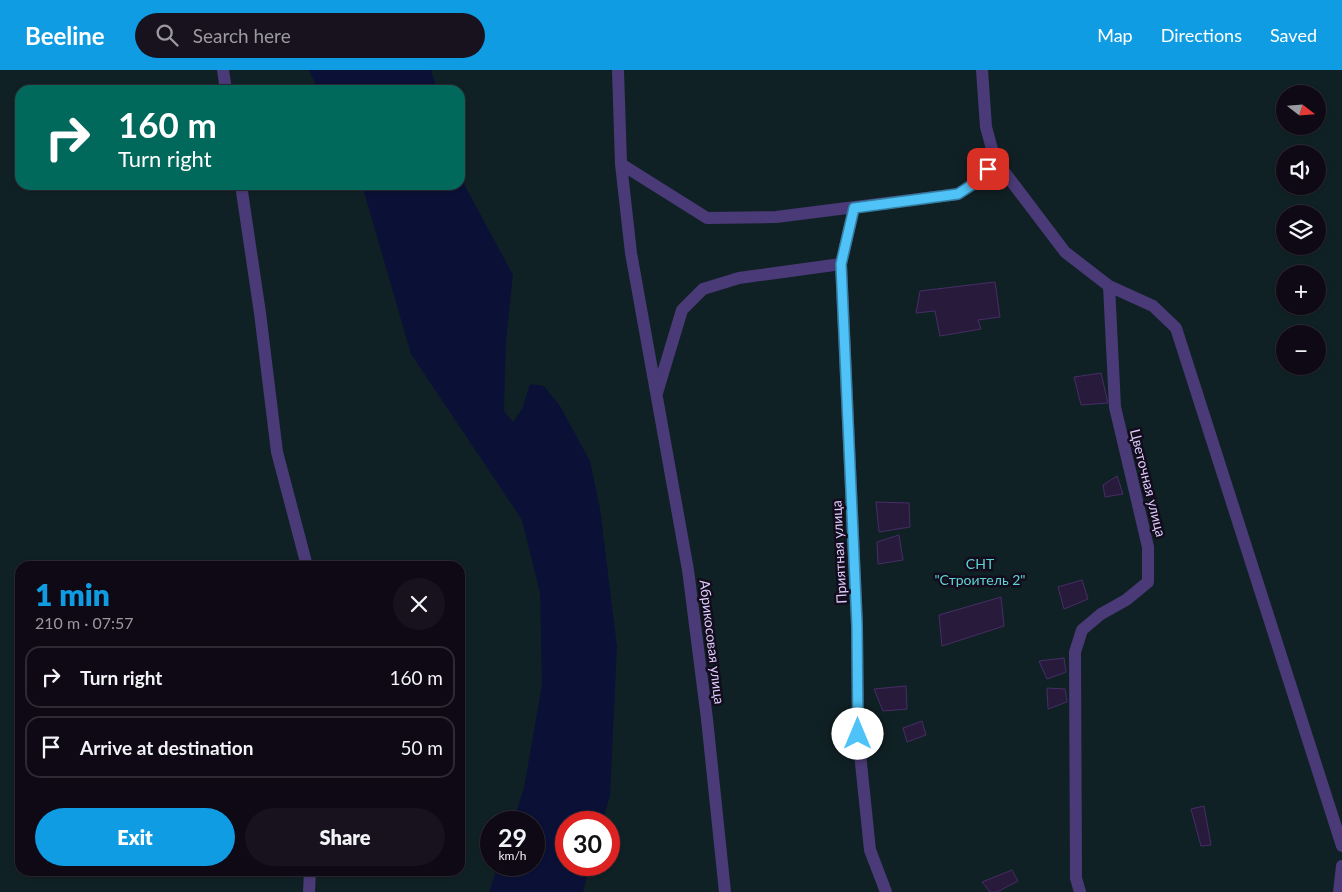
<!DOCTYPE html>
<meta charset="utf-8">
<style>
:root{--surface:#0e0915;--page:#17121e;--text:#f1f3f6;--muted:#9b9aa0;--line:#2e2a34;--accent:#0f9ce3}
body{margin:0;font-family:Lato,sans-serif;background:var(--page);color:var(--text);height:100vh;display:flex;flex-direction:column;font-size:19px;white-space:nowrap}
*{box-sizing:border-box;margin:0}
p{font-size:16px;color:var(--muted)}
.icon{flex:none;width:28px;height:28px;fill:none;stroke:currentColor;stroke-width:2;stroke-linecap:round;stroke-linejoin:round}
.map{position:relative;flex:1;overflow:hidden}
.panel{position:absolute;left:15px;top:491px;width:450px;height:315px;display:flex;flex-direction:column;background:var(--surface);border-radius:15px;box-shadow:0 1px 4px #0004,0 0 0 1px var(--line)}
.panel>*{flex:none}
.banner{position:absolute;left:15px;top:15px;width:450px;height:105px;border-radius:15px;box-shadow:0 1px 4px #0004,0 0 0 1px var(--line);background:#00695c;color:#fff;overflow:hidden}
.needle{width:32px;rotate:107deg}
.buttons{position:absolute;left:1276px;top:15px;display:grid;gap:10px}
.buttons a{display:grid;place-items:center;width:50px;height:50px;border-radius:50%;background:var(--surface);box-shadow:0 1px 4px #0004,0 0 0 1px var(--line);font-size:25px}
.speed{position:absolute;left:480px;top:741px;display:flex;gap:10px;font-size:25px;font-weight:700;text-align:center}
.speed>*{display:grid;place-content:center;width:65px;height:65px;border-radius:50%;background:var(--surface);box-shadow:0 1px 4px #0004,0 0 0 1px var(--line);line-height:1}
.speed small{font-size:12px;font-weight:400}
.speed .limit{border:8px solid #d22;background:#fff;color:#111}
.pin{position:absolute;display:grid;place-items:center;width:42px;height:42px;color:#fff;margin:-21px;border-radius:10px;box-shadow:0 2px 8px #0006}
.me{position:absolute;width:55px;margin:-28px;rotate:0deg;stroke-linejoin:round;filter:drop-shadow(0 0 4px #0008)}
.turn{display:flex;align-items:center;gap:18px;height:105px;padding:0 20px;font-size:22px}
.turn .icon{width:65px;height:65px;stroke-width:2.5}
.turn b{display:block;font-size:35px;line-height:42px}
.round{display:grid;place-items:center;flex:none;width:52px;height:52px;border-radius:26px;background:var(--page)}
.overview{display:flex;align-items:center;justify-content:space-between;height:85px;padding:0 20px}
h1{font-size:30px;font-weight:800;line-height:38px;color:var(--accent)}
.primary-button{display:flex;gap:10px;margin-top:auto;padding:10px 20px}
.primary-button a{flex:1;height:58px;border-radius:30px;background:var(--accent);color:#fff;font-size:20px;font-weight:800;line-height:58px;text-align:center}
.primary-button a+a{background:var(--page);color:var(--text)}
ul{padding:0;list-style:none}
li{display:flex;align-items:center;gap:15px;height:62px;margin:0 10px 8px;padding:0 10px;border:2px solid var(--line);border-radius:15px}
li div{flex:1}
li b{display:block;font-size:19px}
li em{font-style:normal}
header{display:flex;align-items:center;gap:30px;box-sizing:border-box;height:70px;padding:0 25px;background:var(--accent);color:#fff}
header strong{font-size:24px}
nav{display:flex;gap:28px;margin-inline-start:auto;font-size:18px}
.search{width:350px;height:45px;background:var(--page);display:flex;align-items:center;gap:12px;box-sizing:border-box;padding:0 18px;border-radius:28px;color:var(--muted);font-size:19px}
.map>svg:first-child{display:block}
.green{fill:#102125;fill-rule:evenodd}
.water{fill:#0b1136}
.building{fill:#281a3b;stroke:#462d66}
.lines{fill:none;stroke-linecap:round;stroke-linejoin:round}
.minor{stroke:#4b3a78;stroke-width:12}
.route-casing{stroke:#337fa1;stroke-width:12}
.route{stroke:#4fc3f7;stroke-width:9}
.labels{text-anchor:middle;stroke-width:5;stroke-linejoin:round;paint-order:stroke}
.street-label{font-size:14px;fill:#dccbfb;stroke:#130c1c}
.park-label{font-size:14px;fill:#5dd5d4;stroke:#130c1c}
</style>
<header>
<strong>Beeline</strong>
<div class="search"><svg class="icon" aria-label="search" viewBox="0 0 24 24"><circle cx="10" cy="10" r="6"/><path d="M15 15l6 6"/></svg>Search here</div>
<nav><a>Map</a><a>Directions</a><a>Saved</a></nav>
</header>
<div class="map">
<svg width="1342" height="822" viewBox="0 0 1342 822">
<rect width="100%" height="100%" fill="#130c1c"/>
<path class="green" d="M0 0H1342V822H0ZM20 20H460V115H20ZM1285 24H1318V56H1285ZM1285 84H1318V116H1285ZM1285 144H1318V176H1285ZM1285 204H1318V236H1285ZM1285 264H1318V296H1285ZM20 496H460V801H20ZM491 752H534V795H491ZM566 752H609V795H566Z"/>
<path class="water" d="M309 0H431L437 20H318Z
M460 100 464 114 513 205 506 272 504 341 513 352 522 339 530 314 544 316 560 336 590 391 600 438 617 577 610 726 602 752H566V795H590L583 822H489L498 795H534V752H513L524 718 542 614 540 523 522 450 411 284 362 115H460Z"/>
<path class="building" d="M995 212 1000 247 978 250 981 259 940 266 935 241 916 243 920 221Z
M1101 303 1108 333 1081 335 1074 307Z
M1117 406 1123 424 1105 427 1103 415Z
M876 432 909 433 910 457 879 462Z
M899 465 903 490 878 494 877 472Z
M1082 510 1088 529 1064 539 1058 517Z
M1001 527 1004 556 942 576 939 545Z
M1064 588 1066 602 1047 609 1039 591Z
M906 616 907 639 883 641 874 619Z
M1047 618 1065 619 1067 632 1048 639Z
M922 651 926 665 907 672 903 658Z
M1204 736 1211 775 1201 776 1191 739Z
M1012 800 1018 811 997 822H990L982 812Z"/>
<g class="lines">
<path class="minor" d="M223 0 226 20
M618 0 621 94 631 183 688 500 707 649 725 822
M982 0 986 57 995 90 1015 116 1065 182 1109 216 1153 236 1176 258 1342 776
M621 94 707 148 776 147 958 124 981 109 995 90
M241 115 260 243 277 382 307 496
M854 138 841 194 857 555 858 664 870 780 886 822
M657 323 682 240 703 219 739 208 841 194
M309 822 310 801
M1080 822 1076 808 1075 582 1082 560 1101 544 1126 530 1148 512V477L1115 337 1109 216
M1339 822 1342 796"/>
</g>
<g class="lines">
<defs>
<path id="route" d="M858 664 857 555 841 194 854 138 958 124 981 109 988 99"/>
</defs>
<use href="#route" class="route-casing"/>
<use href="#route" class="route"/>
</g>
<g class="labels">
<g class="street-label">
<text transform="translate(1148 413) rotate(76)" y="5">Цветочная улица</text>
<text transform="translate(839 482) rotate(-93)" y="5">Приятная улица</text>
<text transform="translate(712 572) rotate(83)" y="5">Абрикосовая улица</text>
</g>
<g class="park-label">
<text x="980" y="499">СНТ<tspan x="980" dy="16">"Строитель 2"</tspan></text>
</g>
</g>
</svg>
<div class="buttons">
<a><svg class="needle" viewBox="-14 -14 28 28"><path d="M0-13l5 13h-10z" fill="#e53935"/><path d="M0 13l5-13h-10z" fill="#9b9aa0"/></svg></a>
<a><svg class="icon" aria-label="sound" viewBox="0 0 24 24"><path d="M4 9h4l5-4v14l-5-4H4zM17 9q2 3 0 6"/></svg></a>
<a><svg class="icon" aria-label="layers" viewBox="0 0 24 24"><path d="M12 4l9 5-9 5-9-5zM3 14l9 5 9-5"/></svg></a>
<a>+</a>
<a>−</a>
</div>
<div class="speed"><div>29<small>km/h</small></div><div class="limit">30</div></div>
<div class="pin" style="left:988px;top:99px;background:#d93025"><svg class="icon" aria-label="arrive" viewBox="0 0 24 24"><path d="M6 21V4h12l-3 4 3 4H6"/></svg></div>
<svg class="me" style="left:858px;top:664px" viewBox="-20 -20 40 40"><circle r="19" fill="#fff"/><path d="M0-13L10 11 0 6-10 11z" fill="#4fc3f7"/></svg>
<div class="banner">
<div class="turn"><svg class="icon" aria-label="right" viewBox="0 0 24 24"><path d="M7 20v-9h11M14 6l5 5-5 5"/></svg><div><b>160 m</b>Turn right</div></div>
</div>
<section class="panel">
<div class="overview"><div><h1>1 min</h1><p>210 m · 07:57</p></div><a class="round"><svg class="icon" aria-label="close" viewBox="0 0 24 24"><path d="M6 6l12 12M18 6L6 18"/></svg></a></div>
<ul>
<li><svg class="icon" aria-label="right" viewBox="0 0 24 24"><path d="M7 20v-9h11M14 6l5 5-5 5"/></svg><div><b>Turn right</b></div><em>160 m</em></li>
<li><svg class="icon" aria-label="arrive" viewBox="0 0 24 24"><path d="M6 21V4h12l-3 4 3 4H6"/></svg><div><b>Arrive at destination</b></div><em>50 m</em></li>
</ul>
<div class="primary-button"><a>Exit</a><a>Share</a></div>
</section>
</div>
